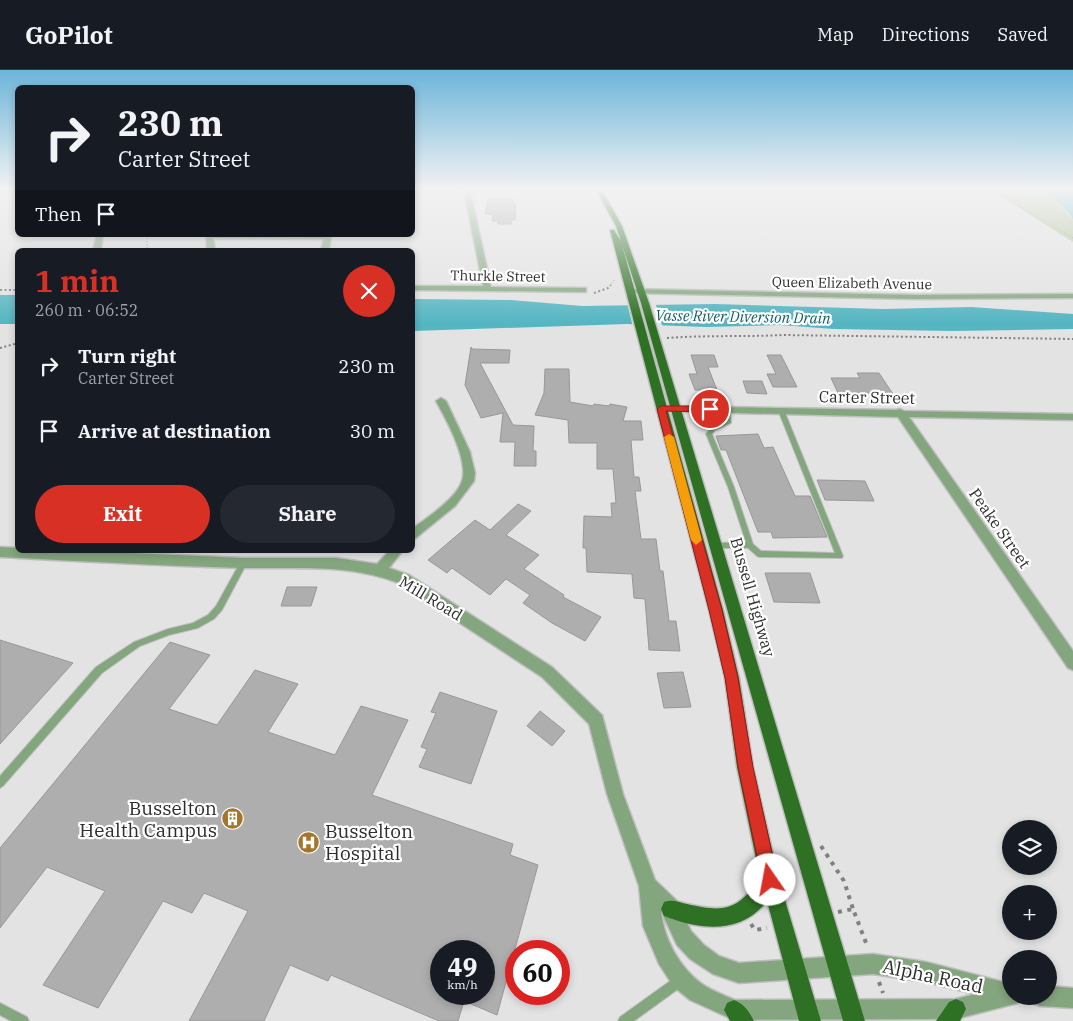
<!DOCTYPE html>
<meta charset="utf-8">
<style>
:root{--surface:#171b24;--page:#242831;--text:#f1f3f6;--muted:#9ea1a6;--line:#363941;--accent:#d93025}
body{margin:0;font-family:"IBM Plex Serif",serif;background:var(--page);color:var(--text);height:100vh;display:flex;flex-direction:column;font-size:19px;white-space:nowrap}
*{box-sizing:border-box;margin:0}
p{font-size:16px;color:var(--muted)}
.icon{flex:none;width:28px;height:28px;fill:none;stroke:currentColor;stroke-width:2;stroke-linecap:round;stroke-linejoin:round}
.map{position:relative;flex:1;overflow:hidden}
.details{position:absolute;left:15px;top:178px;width:400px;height:305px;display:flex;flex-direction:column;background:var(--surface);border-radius:8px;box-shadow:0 2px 8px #0003}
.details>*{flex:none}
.guide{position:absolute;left:15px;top:15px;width:400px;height:152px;border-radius:8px;box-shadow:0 2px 8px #0003;background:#171b24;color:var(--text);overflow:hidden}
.controls{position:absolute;left:1002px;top:750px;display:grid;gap:10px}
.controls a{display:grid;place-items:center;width:55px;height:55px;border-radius:50%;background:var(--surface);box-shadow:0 2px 8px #0003;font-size:25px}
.speed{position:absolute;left:430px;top:870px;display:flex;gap:10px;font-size:25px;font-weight:700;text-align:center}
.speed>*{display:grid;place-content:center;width:65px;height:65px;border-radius:50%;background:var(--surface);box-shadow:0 2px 8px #0003;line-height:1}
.speed small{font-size:12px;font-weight:400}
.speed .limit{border:8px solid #d22;background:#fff;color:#111}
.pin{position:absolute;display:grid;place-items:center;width:42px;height:42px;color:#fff;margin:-21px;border:2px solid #fff;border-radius:50%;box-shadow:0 1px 5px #0007}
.me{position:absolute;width:55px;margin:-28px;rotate:348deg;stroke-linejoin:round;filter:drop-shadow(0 0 4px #0008)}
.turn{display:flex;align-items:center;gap:18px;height:105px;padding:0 20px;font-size:22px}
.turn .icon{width:65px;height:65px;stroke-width:2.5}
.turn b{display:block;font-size:35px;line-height:42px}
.then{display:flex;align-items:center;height:48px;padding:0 20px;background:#0003;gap:10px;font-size:19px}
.round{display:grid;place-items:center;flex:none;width:52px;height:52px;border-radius:26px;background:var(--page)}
.overview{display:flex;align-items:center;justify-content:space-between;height:85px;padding:0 20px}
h1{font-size:30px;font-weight:700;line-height:38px;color:var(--accent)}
.primary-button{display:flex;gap:10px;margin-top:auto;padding:10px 20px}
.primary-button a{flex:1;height:58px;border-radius:30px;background:var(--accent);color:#fff;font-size:20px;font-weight:700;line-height:58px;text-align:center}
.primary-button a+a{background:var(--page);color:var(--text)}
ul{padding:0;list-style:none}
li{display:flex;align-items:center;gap:15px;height:65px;padding:0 20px}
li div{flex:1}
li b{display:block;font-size:19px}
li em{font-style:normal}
header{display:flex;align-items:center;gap:30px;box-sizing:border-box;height:70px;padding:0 25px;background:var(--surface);border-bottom:1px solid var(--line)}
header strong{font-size:24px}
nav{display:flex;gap:28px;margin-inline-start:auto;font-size:18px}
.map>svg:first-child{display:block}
.green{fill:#abc195}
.water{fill:#55b6c2}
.pier{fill:#e3e3e4}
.building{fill:#afaeae;stroke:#999798;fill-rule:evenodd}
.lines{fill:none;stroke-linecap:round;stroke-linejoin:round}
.service-casing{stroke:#bfbfc0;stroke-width:2}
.minor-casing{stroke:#bfbfc0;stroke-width:3}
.tertiary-casing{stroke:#bfbfc0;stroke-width:3}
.primary-casing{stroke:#bfbfc0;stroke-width:3}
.path-far2{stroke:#818182;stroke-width:1;stroke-dasharray:1 2;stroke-linecap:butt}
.path-far1{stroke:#818182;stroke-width:2;stroke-dasharray:2 2.5;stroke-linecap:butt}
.path{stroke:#818182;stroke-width:4;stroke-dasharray:4 5.5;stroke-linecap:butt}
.service{fill:#84a67e;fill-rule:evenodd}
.minor{fill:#84a67e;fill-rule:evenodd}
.tertiary{fill:#84a67e;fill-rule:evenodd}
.primary{fill:#2f7124;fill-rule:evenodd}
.route{fill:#d93025;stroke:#8d1f18}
.slow{fill:#f59e0b}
.labels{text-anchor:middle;stroke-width:4.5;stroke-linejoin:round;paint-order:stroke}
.far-street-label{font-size:14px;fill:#2e2e2f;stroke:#fff}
.far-water-label{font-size:15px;font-style:italic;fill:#0b5f68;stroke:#fff}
.street-label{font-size:16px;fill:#2e2e2f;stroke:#fff}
.near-poi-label{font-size:19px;fill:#2e2e2f;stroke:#fff;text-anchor:end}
.near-street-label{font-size:19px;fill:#2e2e2f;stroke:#fff}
</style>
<header>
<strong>GoPilot</strong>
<nav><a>Map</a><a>Directions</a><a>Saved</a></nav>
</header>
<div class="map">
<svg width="1073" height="951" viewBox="0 0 1073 951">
<rect width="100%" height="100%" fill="#e3e3e4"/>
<path class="green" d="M990 120H1047L1073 150V172Z"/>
<path class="water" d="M1047 120H1073V150L1071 146Z
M0 225H17V254H0Z
M413 229 511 230 582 236 715 234 883 239 971 237 1073 244V259L952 261 834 259 780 255 706 257 627 254 413 261Z"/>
<path class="pier" d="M655 232 663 258 633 257 627 233Z"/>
<path class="building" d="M488 129H513V133H515L516 136 515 150H511V154H498V151H492L493 144H485Z
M471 277 472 279 510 280 509 293H480L513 355 534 356 533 381H536V396H514L515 372H500L503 343 481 348 465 315Z
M691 285H714L718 297H708L717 320H695L689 304H697Z
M767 285H781L797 317H773L767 304H776Z
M545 299H569L570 332 593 336 594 334 609 336 610 334 627 337 623 351H641L643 370H631L634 407H639L641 421H635L641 469H656L660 501H663L669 551H676L680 581 649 580 645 529 634 528 632 504 587 502 586 478H583L584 446 612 447 611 433H616L613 399H597V373H569L568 350 535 345 544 323Z
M857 303H879L895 327H871L869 323H838L831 308H860Z
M743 311H762L767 324 747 323Z
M758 364 764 378 773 377 795 426H810L827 467 773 468 771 462H758L726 380H721L716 366Z
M817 410 865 411 874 431 825 430Z
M518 434 531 441 506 465 539 485 524 499 564 525 563 527 601 547 585 571 552 553 523 533 530 525 506 509 490 525 452 498 447 503 428 490 475 450 490 460Z
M765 503H810L820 533 774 532Z
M287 517H317L311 536H281Z
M0 570 73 593 0 674Z
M170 572 210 585 169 639 217 655 255 600 298 614 268 662 335 685 361 636 408 650 372 725 513 774 510 785 538 795 497 945 464 931 458 951H439L331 905 328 911 290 895 264 951H189L248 841 204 823 192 843 163 831 98 938 43 915 105 821 47 797 0 858V778ZM441 881H484V924H441Z
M683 602 691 637 664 638 657 603Z
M440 622 497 641 471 714 419 697 427 679 421 677 436 643 431 642Z
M540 641 565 661 552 676 527 656Z"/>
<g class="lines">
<defs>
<path id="service" d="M727 338 730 340 731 353 715 360 712 364 734 417 753 474 761 481 835 483 778 340 781 338 784 340 843 486 842 488 759 487 757 486 748 478H713L712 476 713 474 715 473 746 472 728 417 706 364 711 358 725 352 724 340Z
M243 490 245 491 247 493 222 540 214 549 198 558 169 565 140 576 102 603 3 716 0 718V706L96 597 134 572 168 559 193 553 208 545 216 536 241 491Z
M681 904 685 906 687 910 685 914 634 951H618L620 947 677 906Z
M0 933 27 947 29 951H11L0 945Z"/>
<path id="minor" d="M464 120H470L491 217 583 218H586V222L412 220V216H483Z
M97 165H103L101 180H93Z
M206 165H331V167L329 180H321L324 169 213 168 215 180H207Z
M441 328 446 331 470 382 475 403 474 411 455 436 412 471V459C427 448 457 428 462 411 469 390 446 349 436 331Z
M661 336 896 340 900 339 904 341 1073 344V350L909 347 1073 581V600L1068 598 898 347 657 341V337Z
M0 477 18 478V480H64L243 488H336L377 494 390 480H403L389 498 409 505 552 597 602 645 623 724 655 810 677 831 691 861 704 875 719 886 739 893 873 884 926 892 1011 914V926H1021L1018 933 956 949 734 950 690 930 674 917 659 894 643 856 639 816 607 724 589 654 542 607 399 513C348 493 296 499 242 498 161 496 81 491 0 487ZM661 841 677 875 690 889 713 904 739 913 873 904 926 912 975 924 956 929 735 930C724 925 712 921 702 914 679 897 664 869 661 841Z
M1049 916 1073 918V938L1040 936 1033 933 1030 926H1049Z"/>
<path id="tertiary" d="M627 219 916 225 1073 224V228L916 229 630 223 626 221Z"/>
<path id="primary" d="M596 120H602L622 156 649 233 865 951H843L641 233 616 156Z
M610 160H614L621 171 723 540 739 608 753 697 779 810 821 951H799L767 831C741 865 700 860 664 846L661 839 664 832C673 829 678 832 687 834 725 843 738 840 760 808L737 697 725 608 709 540Z
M956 929 963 932 966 939 960 951H936L949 932Z
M734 930C744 934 749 941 754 951H730L724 940 727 933Z"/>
</defs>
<use href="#service" class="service-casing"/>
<use href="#minor" class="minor-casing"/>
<use href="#tertiary" class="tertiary-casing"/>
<use href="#primary" class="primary-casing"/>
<path class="path-far2" d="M992 120 1073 168
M147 165V180
M610 216 615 209"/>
<path class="path-far1" d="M0 220H18
M594 223 608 218 611 215
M667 268C706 265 744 267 783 265L1073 269
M0 278 18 273"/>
<path class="path" d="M821 776 844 811 853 839
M838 842 853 839 868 878
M751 854 755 860 767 858
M879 912 883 923"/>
<use href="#service" class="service"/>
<use href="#minor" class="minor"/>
<use href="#tertiary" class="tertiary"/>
<use href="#primary" class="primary"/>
</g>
<linearGradient id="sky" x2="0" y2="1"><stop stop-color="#6db5d9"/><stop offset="0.47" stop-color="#f2f2f3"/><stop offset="1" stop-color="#f2f2f3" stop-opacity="0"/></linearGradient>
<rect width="1073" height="253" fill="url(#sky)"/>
<path class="route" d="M661 336H710L715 339 710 342 666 341 722 540 738 608 753 697 778 810 776 816 770 818 764 816 762 810 738 697 725 608 709 540 657 339Z"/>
<path class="slow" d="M669 364 674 367 702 470 696 475 691 470 664 367Z"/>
<defs>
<symbol id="building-disc" viewBox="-11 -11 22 22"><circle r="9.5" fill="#a6742a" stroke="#fff"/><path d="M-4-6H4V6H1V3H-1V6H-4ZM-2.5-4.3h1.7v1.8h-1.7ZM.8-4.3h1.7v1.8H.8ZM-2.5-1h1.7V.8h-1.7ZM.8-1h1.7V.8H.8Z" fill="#fff"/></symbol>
<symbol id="hospital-disc" viewBox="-11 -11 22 22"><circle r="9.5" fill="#a6742a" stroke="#fff"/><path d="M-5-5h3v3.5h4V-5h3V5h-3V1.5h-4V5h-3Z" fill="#fff"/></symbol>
</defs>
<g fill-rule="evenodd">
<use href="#building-disc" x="220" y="736" width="25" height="25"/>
<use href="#hospital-disc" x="296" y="760" width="25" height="25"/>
</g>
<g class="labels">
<g class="far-street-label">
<text transform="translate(498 206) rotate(1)" y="5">Thurkle Street</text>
<text transform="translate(852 213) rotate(1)" y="5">Queen Elizabeth Avenue</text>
</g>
<g class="far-water-label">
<text transform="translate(743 247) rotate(1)" y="5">Vasse River Diversion Drain</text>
</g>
<g class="street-label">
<text transform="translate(867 327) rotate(1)" y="6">Carter Street</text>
<text transform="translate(1000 458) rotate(55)" y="6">Peake Street</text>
<text transform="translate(753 527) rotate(74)" y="6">Bussell Highway</text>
<text transform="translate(431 528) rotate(31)" y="6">Mill Road</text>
</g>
<g class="near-poi-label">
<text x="217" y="745">Busselton<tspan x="217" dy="22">Health Campus</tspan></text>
<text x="325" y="768" text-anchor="start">Busselton<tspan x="325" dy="22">Hospital</tspan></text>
</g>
<g class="near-street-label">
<text transform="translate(933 906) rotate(12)" y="7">Alpha Road</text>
</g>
</g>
</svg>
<div class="controls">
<a><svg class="icon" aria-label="layers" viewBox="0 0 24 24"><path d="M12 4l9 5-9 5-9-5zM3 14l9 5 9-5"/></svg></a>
<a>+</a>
<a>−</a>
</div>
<div class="speed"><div>49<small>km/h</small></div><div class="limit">60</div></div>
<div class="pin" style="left:710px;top:339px;background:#d93025"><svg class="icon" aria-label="arrive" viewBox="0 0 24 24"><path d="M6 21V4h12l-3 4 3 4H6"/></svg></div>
<svg class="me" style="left:770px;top:810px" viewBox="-20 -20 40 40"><circle r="19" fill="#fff"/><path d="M0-13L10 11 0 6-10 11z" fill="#d93025"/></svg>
<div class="guide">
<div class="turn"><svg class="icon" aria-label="right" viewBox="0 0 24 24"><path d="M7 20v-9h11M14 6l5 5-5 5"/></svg><div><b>230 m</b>Carter Street</div></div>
<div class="then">Then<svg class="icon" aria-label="arrive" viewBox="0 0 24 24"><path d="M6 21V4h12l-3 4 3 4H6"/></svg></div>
</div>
<section class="details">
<div class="overview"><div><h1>1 min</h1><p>260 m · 06:52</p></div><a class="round" style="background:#d93025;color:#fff"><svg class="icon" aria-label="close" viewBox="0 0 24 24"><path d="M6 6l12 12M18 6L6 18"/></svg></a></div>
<ul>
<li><svg class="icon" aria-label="right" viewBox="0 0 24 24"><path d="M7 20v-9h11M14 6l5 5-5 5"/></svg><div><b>Turn right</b><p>Carter Street</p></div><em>230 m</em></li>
<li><svg class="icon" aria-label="arrive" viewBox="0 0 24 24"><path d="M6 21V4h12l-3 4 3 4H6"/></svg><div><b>Arrive at destination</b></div><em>30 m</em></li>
</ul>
<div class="primary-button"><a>Exit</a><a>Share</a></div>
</section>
</div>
